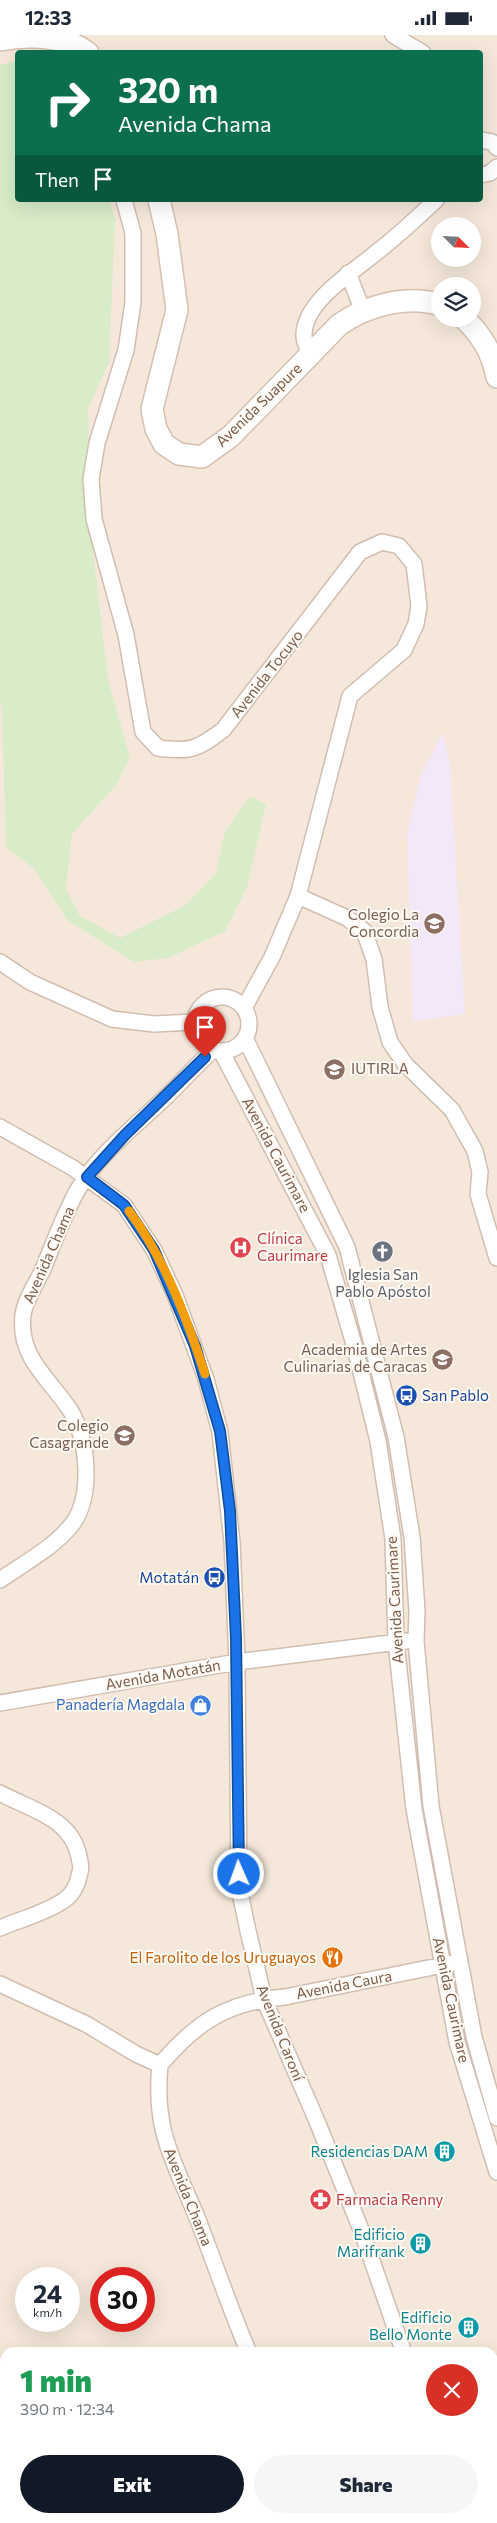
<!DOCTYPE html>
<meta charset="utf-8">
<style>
:root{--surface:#fff;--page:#f6f6f7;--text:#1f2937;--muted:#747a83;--accent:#111827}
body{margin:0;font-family:Commissioner,sans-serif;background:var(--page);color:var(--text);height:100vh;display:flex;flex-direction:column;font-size:19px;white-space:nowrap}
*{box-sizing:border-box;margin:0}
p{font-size:16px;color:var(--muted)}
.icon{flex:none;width:28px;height:28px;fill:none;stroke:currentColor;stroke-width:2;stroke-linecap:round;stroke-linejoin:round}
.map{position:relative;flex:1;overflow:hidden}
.side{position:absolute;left:0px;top:2312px;width:498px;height:176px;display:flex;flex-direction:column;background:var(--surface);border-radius:15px 15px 0 0;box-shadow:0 5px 20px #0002}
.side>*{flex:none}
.guide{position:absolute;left:15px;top:15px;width:468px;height:152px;border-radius:5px;box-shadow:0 5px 20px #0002;background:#0b6e4f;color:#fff;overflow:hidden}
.needle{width:32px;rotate:114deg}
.controls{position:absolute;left:431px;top:182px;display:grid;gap:10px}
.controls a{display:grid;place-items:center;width:50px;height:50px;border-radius:50%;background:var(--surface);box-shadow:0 5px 20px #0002;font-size:25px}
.speed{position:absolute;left:15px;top:2232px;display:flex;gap:10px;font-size:25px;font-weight:700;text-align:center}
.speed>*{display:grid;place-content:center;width:65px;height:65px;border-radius:50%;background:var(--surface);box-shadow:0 5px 20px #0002;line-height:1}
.speed small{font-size:12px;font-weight:400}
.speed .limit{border:8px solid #d22;background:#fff;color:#111}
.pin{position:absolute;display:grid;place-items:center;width:42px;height:42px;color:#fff;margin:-51px -21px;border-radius:50% 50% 50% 0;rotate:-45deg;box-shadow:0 0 5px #0007}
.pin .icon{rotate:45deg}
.me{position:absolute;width:55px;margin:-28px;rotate:358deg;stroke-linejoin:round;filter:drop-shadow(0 0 4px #0008)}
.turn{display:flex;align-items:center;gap:18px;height:105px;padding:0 20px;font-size:22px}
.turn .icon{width:65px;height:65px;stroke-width:2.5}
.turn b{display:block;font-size:35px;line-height:42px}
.then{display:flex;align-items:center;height:48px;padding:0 20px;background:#0003;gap:10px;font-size:19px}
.round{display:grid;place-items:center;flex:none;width:52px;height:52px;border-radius:26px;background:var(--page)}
.headline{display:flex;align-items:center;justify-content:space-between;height:85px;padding:0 20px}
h1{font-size:30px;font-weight:800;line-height:38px;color:#1e9e55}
.button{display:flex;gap:10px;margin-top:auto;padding:10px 20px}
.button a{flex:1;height:58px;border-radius:30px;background:var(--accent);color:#fff;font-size:20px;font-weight:800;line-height:58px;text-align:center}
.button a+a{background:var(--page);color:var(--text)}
.status{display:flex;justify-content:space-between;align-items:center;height:35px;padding:0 25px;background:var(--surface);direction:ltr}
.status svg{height:14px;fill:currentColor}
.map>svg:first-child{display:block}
.residential{fill:#f5e8da;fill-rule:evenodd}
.education{fill:#f3e8fa}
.green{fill:#d8ecc9}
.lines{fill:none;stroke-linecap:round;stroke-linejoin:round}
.street-casing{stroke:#d1beb0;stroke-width:18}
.secondary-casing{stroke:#d6c0b0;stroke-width:24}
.street{stroke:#fff;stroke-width:15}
.secondary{stroke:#fff;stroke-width:21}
.route-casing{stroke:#114b97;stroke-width:12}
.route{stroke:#1a73e8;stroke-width:9}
.slow{stroke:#f59e0b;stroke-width:9}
.labels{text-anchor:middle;stroke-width:4;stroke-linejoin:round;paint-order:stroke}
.street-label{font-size:15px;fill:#7a5c4d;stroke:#fffaf3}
.education-label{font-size:15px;fill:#785e54;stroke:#fffaf3;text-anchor:end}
.health-label{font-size:15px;fill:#be3a42;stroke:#fffaf3;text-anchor:start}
.worship-label{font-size:15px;fill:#5b616d;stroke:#fffaf3}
.transit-label{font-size:15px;fill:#164399;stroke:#fffaf3;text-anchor:start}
.shop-label{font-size:15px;fill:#366cbe;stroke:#fffaf3;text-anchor:end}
.food-label{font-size:15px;fill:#c56008;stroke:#fffaf3;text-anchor:end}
.culture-label{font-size:15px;fill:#0d838f;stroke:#fffaf3;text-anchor:end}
</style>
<div class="status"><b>12:33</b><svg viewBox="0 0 49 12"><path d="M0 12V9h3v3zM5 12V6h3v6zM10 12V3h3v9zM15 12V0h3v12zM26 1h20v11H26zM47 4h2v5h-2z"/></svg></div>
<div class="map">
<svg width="497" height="2488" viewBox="0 0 497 2488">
<rect width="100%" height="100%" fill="#fdf6ec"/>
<path class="residential" d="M0 0H497V2488H0ZM18 18H480V165H18ZM440 191H472V224H440ZM440 251H472V284H440ZM26 2244H69V2286H26ZM101 2244H144V2286H101ZM5 2318H492V2484H5Z"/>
<path class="education" d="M443 697 450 730 465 979 413 986 407 799 420 742Z"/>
<path class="green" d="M17 26 18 165H110L115 185 109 327 88 374 93 516 108 645 130 723 116 750 72 799 66 854 80 881 120 903 186 870 216 838 225 797 250 761 266 769 247 852 225 896 168 923 134 927 67 885 34 833 6 813 2 674 0 668V30Z"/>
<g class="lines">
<defs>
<path id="street" d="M393 0 423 18
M480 105 492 107 497 113
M480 140 490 138 497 132
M124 165 133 198V267L126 315 97 408 91 444 94 484 126 600 143 697 158 713C191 717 196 715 223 695L360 517 382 507 399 511 414 529 419 571 416 589 404 615 350 661 298 861 272 922 244 973
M348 238 363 276
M310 319C308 314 304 307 304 301 303 268 350 239 372 221 394 204 416 184 436 165
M298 861 347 883 364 896 374 924 380 972 390 1007 405 1029 452 1075 475 1116 480 1137 478 1159 497 1223
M0 927 30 947 112 984 154 989 194 987
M195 989a27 27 0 1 1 54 0a27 27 0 1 1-54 0Z
M245 1003 347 1212 396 1402 412 1502 417 1576 416 1606 431 1771 474 2002 497 2083
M221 1016 328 1220 355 1313 378 1406 393 1504 396 1607 414 1774 457 2007 497 2137
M0 1092 73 1133 124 1170 154 1215 175 1260 206 1344 220 1397 232 1507 237 1627 239 1853 248 1896 264 1964 316 2084 362 2197 404 2318
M0 1545C23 1529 51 1514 69 1493 94 1466 89 1404 70 1375 49 1343 18 1323 23 1280 25 1264 38 1246 44 1232 54 1206 64 1180 77 1156 99 1118 137 1090 168 1060 183 1045 197 1030 213 1015
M0 1668 237 1627 406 1606
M0 1758C31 1775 72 1783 79 1822 80 1828 82 1832 80 1837 78 1848 73 1860 63 1866 43 1879 21 1884 0 1893
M0 1949 86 1989 136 2019 160 2030C153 2099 176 2129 200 2190 216 2232 231 2276 249 2318
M160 2030C197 1986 228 1967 285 1962L453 1928
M0 2379H5
M458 2484 460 2488
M30 2488V2484
M302 2488V2484"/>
<path id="secondary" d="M0 5C27 0 66 0 88 18
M159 165 167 199 177 275 152 374 156 394 164 409 179 419 202 422 231 401 339 290C365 271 408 259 440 270
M465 284C483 302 492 318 497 342"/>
</defs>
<use href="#street" class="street-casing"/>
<use href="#secondary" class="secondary-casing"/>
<use href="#street" class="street"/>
<use href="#secondary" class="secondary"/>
</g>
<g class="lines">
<defs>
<path id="route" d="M205 1022 125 1100 87 1142 124 1170 154 1215 195 1311 220 1396 230 1476 236 1603 239 1839"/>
</defs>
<use href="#route" class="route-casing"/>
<use href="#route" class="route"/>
<path class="slow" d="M129 1176C164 1222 187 1284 205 1339"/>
</g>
<defs>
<symbol id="school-disc" viewBox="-11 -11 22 22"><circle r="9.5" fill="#8d6e63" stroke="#fffaf3"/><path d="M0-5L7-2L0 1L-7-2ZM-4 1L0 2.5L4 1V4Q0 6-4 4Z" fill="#fff"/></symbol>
<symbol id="university-disc" viewBox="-11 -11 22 22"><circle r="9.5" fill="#8d6e63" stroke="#fffaf3"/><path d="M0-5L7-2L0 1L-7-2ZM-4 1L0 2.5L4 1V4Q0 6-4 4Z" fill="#fff"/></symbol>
<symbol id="hospital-disc" viewBox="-11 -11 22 22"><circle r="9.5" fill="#e0444e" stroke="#fffaf3"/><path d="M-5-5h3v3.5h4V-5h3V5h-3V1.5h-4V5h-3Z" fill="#fff"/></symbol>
<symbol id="church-disc" viewBox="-11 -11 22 22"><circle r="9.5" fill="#6b7280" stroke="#fffaf3"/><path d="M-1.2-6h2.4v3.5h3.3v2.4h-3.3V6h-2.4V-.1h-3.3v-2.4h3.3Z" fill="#fff"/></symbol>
<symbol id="bus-disc" viewBox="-11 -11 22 22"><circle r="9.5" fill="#1a4fb4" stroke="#fffaf3"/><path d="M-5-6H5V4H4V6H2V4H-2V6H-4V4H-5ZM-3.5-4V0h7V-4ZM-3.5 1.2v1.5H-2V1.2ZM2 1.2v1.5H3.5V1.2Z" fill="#fff"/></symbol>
<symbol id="shop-disc" viewBox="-11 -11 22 22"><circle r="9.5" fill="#3f7fe0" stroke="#fffaf3"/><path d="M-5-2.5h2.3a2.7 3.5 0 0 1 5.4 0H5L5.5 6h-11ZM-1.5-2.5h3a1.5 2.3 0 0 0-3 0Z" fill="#fff"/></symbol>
<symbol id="restaurant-disc" viewBox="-11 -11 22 22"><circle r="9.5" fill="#e8710a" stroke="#fffaf3"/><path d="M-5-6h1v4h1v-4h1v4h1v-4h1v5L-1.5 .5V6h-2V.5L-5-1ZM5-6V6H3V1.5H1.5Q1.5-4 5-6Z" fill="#fff"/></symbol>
<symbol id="building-disc" viewBox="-11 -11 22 22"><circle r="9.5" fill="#0f9aa8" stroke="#fffaf3"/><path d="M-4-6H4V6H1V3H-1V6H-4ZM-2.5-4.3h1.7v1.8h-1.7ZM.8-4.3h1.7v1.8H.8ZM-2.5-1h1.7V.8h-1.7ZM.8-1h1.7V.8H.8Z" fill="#fff"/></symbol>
<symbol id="pharmacy-disc" viewBox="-11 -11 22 22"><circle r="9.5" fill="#e0444e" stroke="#fffaf3"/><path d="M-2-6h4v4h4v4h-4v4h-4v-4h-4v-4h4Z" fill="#fff"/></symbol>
</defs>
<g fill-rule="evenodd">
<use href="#school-disc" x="422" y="876" width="25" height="25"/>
<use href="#university-disc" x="322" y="1022" width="25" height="25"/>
<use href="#hospital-disc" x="228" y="1200" width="25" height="25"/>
<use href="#church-disc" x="370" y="1204" width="25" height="25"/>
<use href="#university-disc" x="430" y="1312" width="25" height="25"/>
<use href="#bus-disc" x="394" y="1348" width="25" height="25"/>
<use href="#school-disc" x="112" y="1388" width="25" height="25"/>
<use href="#bus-disc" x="202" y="1530" width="25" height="25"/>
<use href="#shop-disc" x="188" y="1658" width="25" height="25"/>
<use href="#restaurant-disc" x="320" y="1910" width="25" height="25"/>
<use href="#building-disc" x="432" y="2104" width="25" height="25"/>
<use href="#pharmacy-disc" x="308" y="2152" width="25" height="25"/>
<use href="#building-disc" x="408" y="2196" width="25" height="25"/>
<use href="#building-disc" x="456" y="2280" width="25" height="25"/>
</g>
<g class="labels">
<g class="street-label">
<text transform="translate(259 370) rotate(-44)" y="5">Avenida Suapure</text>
<text transform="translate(267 639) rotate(-52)" y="5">Avenida Tocuyo</text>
<text transform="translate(276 1120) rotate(62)" y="5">Avenida Caurimare</text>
<text transform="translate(49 1220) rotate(-66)" y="5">Avenida Chama</text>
<text transform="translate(395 1565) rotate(-93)" y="5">Avenida Caurimare</text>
<text transform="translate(163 1640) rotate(-10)" y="5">Avenida Motatán</text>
<text transform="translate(344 1950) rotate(-11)" y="5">Avenida Caura</text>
<text transform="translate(451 1965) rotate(78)" y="5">Avenida Caurimare</text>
<text transform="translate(280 1998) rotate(68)" y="5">Avenida Caroní</text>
<text transform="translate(188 2162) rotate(68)" y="5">Avenida Chama</text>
</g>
<g class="education-label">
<text x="419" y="885">Colegio La<tspan x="419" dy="17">Concordia</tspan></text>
<text x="351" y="1039" text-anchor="start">IUTIRLA</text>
<text x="427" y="1320">Academia de Artes<tspan x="427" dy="17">Culinarias de Caracas</tspan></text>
<text x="109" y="1396">Colegio<tspan x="109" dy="17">Casagrande</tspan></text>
</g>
<g class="health-label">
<text x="257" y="1209">Clínica<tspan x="257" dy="17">Caurimare</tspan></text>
<text x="336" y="2170">Farmacia Renny</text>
</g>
<g class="worship-label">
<text x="383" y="1245">Iglesia San<tspan x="383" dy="17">Pablo Apóstol</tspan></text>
</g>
<g class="transit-label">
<text x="422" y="1366">San Pablo</text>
<text x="199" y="1548" text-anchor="end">Motatán</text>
</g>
<g class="shop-label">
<text x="185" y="1675">Panadería Magdala</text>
</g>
<g class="food-label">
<text x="316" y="1928">El Farolito de los Uruguayos</text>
</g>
<g class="culture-label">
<text x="428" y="2122">Residencias DAM</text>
<text x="405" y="2205">Edificio<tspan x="405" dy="17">Marifrank</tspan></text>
<text x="452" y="2288">Edificio<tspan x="452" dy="17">Bello Monte</tspan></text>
</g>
</g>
</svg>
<div class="controls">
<a><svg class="needle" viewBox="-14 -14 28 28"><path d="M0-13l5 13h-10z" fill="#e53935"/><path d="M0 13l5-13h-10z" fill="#747a83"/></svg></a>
<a><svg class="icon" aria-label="layers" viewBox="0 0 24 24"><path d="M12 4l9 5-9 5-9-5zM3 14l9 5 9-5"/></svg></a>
</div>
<div class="speed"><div>24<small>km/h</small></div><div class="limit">30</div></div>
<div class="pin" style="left:205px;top:1022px;background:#d93025"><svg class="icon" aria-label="arrive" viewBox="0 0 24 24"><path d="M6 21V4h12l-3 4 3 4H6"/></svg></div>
<svg class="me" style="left:239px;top:1839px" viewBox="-20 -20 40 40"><circle r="17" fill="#1a73e8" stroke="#fff" stroke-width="3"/><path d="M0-11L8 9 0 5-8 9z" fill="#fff"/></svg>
<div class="guide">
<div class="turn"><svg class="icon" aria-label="right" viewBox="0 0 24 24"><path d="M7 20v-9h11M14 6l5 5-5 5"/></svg><div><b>320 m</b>Avenida Chama</div></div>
<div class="then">Then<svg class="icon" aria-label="arrive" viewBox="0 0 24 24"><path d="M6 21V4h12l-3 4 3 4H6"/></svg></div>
</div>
<section class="side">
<div class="headline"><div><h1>1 min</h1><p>390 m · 12:34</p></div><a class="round" style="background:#d93025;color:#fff"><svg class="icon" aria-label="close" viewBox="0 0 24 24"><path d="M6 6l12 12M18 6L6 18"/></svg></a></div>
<div class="button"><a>Exit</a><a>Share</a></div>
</section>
</div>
